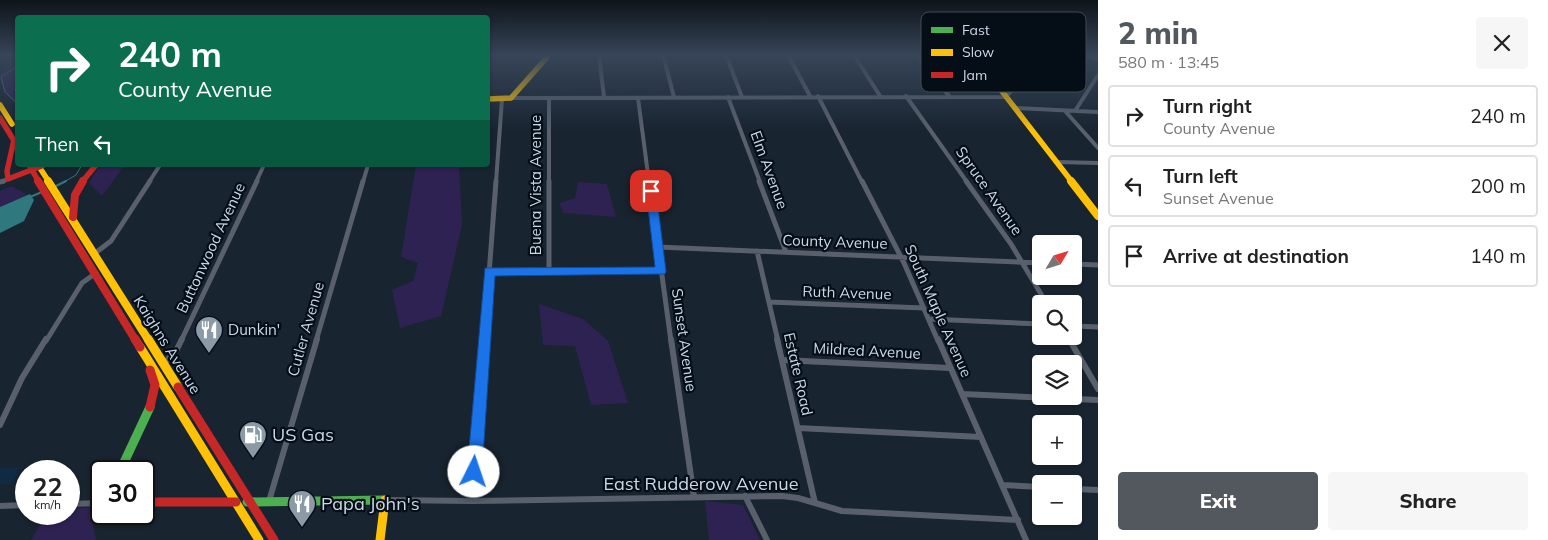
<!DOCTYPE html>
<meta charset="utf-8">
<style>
:root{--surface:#fff;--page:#f6f6f6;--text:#222;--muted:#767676;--line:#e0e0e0;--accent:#52585e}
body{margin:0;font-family:Mulish,sans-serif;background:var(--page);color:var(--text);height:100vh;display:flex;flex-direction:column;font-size:19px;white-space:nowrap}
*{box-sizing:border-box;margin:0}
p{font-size:16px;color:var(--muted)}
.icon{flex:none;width:28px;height:28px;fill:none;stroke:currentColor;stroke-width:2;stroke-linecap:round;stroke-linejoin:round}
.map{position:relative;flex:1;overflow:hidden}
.side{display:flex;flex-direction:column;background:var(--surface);width:450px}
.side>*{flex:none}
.banner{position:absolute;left:15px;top:15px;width:475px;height:152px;border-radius:5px;box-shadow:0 1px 4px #0004;background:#0b6e4f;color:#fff;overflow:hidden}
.needle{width:32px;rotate:52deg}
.buttons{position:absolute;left:1032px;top:235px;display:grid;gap:10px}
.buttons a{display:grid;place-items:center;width:50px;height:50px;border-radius:5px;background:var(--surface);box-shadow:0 1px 4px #0004;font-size:25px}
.speed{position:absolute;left:15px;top:460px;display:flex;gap:10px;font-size:25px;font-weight:700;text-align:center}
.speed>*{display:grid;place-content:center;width:65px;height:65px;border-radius:50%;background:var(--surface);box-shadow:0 1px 4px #0004;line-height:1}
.speed small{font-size:12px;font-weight:400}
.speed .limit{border:2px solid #111;border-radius:8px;background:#fff;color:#111}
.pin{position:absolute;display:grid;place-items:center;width:42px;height:42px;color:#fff;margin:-21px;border-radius:10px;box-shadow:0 2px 8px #0006}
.me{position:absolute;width:55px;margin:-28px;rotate:4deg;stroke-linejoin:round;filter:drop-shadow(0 0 4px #0008)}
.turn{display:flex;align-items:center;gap:18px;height:105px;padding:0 20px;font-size:22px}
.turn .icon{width:65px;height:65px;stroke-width:2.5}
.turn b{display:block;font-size:35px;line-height:42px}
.then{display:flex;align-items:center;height:48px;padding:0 20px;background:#0003;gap:10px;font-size:19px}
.round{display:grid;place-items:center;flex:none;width:52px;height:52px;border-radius:5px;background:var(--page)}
.overview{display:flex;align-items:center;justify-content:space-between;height:85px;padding:0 20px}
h1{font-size:30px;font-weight:800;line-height:38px;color:var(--accent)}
.primary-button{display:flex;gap:10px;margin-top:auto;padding:10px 20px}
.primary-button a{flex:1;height:58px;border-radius:5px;background:var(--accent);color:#fff;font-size:20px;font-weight:800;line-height:58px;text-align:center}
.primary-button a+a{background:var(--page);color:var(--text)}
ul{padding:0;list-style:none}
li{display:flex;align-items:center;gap:15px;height:62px;margin:0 10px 8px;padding:0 10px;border:2px solid var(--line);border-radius:5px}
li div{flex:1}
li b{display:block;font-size:19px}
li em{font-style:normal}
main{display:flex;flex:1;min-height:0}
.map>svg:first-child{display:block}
.built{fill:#0e2b43}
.green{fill:#2e2252}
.water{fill:#2f787e}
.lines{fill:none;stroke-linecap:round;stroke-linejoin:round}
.stream-far1{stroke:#2f787e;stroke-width:1}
.stream{stroke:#2f787e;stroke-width:2}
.street-far2{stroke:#59606c;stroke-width:4}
.street-far1{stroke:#59606c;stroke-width:5}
.street{stroke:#59606c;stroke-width:6}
.fast{stroke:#4caf50;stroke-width:9}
.slow-far2{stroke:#ffc107;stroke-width:5.5}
.slow-far1{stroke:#ffc107;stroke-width:8}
.slow{stroke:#ffc107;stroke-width:9}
.jam-far2{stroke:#c62828;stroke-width:5.5}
.jam-far1{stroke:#c62828;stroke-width:8}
.jam{stroke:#c62828;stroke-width:9}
.route{fill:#1a73e8;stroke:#114b97}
.labels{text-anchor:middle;stroke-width:4.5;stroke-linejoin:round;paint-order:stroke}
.street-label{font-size:15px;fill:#cbd9e7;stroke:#050d17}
.poi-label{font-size:15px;fill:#cbd9e7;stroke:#050d17;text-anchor:start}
.near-poi-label{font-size:18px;fill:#cbd9e7;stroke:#050d17;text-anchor:start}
.near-street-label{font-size:18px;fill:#cbd9e7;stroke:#050d17}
.key{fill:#050d17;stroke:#404a55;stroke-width:1}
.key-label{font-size:14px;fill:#cbd9e7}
</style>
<main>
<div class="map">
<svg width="1098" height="540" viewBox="0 0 1098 540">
<rect width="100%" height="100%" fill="#182430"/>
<path class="built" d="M21 467 12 484H0V468Z"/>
<path class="green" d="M17 64V104C6 97 0 85 0 73Z
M100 165 124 166 102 196 89 183Z
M416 165H459L462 225 441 316 400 328 392 290 413 281 418 263 401 257Z
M578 182 607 184 616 217 564 213 559 203 575 198Z
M11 186 28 195 0 207V191Z
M539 304 583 319 608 341 628 403 591 405 575 346 543 345Z
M705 501 743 505 760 540H709Z
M101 506 93 526 96 540H31L46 514H69V509Z"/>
<path class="water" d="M30 194 34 200 24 221 0 233V207Z"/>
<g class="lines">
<path class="stream-far1" d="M18 66 1 77 5 92 18 104
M64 182 76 175 82 165"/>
<path class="stream" d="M56 186 66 181
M30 197 42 192"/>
<path class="street-far2" d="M599 55 604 97
M663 55 674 97
M726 55 742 97
M788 55 810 96
M854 55 880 96
M917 55 949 96
M1085 55 1098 59
M818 96 862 182
M906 96 967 182
M728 97 760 182
M511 98 1006 97 1042 55
M549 98V182
M638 98 649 182
M1015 108 1098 112
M1065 111 1098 148
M1075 111 1098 75
M1056 162 1098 163
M1 182 8 179
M149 182 160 165
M256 182 264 165
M363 182 368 165
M496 182 502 99"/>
<path class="street-far1" d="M549 181V271
M649 181 671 341
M759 181 786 252
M862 181 904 263 938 341
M966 181 1011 244 1047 304
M0 182 4 181
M658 247 1041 263
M757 251 778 341
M94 254 111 241 150 181
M1074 264 1098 265
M489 271H661
M769 302 924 308
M929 319 1041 324
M1074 326 1098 327
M1067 336 1070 341
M46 341 82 283 96 273
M181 341 257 181
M316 341 363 181
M484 341 496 181"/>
<path class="street" d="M671 339 694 497
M777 339 815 503
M938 339 1026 540
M1069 339 1098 389
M782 360 950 368
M163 365 177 349 182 339
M962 394 1098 400
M0 425 22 378 46 339
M798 428 981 437
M1002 485 1041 487
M1074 489 1098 490
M745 496 767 540
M386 500 472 501 782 496 798 498 842 511 1018 520
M269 501 317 339
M472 501 484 339
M69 504 101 503
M0 506 26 505"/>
<path class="fast" d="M120 471 150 407
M247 502 385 500"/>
<path class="slow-far2" d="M974 55 1072 182
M488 99 511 98 549 55
M0 105 12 124
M38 165 49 182"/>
<path class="slow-far1" d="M48 181 149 341
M1071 181 1098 216"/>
<path class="slow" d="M148 339 178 387
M140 347 259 540
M380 540 385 500"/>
<path class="jam-far2" d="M0 118 16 144
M29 165 39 182
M8 179 44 165
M8 179 7 171 14 140
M82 182 96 165"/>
<path class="jam-far1" d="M38 181 136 341
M73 217 75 195 83 181"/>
<path class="jam" d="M135 339 140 347
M150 370 155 385 150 407
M178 387 274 540
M144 502H236"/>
</g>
<linearGradient id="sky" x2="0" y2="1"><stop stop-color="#0d141a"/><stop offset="0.42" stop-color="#374559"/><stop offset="1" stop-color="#374559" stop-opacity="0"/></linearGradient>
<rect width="1098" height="131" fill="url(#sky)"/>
<path class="route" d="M651 188 656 191 666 271 665 274 495 276 482 472 480 478 474 480 469 478 467 472 485 268 655 267 646 191Z"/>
<defs>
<symbol id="restaurant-pin" viewBox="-11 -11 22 30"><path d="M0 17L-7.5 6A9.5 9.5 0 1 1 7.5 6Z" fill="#8c9aa7" stroke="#050d17"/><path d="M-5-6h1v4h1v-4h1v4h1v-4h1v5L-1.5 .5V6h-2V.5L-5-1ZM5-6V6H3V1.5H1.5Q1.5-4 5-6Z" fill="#fff"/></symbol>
<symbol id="fuel-pin" viewBox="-11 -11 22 30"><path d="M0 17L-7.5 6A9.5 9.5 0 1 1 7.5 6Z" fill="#8c9aa7" stroke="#050d17"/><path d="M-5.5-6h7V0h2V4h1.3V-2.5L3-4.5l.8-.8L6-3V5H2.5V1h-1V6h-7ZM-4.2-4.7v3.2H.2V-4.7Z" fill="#fff"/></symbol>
</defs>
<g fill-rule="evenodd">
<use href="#restaurant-pin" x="193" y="314" width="32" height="43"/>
<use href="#fuel-pin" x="237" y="419" width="32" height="43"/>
<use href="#restaurant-pin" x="286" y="488" width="32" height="43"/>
</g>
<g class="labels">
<g class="street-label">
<text transform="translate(769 170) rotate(70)" y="5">Elm Avenue</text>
<text transform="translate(536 185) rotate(-90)" y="5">Buena Vista Avenue</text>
<text transform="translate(989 191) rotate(55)" y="5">Spruce Avenue</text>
<text transform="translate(835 242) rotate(2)" y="5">County Avenue</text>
<text transform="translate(211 248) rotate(-65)" y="5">Buttonwood Avenue</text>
<text transform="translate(847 293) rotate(2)" y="5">Ruth Avenue</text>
<text transform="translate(938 311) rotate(66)" y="5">South Maple Avenue</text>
<text transform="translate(306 329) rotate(-74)" y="5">Cutler Avenue</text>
<text transform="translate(684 340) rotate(82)" y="5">Sunset Avenue</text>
<text transform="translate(167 345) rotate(58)" y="5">Kaighns Avenue</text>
<text transform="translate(867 351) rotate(3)" y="5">Mildred Avenue</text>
<text transform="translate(798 374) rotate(77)" y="5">Estate Road</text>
</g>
<g class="poi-label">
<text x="228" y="335">Dunkin'</text>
</g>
<g class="near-poi-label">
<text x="272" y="441">US Gas</text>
<text x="321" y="510">Papa John's</text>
</g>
<g class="near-street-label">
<text x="701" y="490">East Rudderow Avenue</text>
</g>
</g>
<rect x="921" y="12" width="165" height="80" rx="8" class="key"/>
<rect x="931" y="27" width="22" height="6" fill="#4caf50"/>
<rect x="931" y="49" width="22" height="7" fill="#ffc107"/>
<rect x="931" y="72" width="22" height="6" fill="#c62828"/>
<g class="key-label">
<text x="962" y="35">Fast</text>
<text x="962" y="57">Slow</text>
<text x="962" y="80">Jam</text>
</g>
</svg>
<div class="buttons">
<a><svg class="needle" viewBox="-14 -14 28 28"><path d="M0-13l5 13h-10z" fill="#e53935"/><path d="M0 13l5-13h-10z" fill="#767676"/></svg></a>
<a><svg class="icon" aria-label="search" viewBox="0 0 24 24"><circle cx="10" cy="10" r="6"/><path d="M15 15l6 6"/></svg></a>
<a><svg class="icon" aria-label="layers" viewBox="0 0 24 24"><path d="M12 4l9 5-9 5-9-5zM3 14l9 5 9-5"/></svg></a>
<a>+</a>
<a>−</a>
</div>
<div class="speed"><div>22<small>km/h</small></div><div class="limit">30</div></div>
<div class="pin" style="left:651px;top:191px;background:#d93025"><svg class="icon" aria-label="arrive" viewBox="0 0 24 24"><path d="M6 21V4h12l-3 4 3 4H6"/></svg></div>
<svg class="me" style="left:474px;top:472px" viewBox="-20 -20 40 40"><circle r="19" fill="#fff"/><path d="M0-13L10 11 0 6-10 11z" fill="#1a73e8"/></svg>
<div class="banner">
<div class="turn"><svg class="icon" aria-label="right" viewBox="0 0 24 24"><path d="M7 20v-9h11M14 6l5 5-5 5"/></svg><div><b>240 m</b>County Avenue</div></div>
<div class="then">Then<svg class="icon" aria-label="left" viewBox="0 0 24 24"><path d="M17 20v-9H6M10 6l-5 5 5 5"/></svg></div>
</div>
</div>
<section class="side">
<div class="overview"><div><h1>2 min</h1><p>580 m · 13:45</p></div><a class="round"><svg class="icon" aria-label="close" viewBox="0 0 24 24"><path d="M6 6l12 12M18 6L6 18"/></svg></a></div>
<ul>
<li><svg class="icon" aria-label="right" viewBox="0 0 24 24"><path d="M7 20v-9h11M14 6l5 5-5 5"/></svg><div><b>Turn right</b><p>County Avenue</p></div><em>240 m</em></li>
<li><svg class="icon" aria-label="left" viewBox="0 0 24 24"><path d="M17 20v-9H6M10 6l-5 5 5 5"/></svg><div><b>Turn left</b><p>Sunset Avenue</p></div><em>200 m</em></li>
<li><svg class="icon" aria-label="arrive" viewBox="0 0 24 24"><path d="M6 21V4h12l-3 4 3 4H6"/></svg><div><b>Arrive at destination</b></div><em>140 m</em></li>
</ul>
<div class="primary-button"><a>Exit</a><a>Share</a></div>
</section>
</main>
